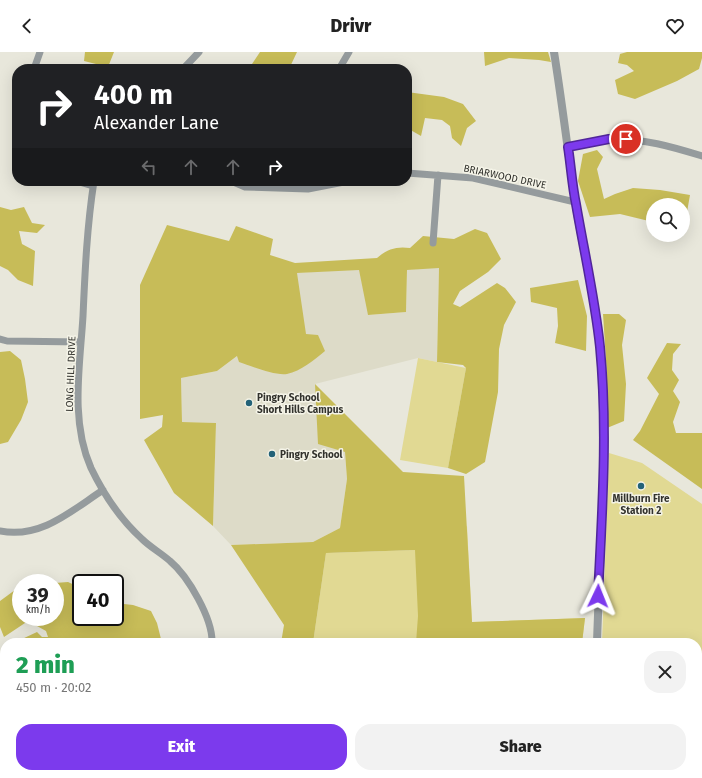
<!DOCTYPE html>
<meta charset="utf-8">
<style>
:root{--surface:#fff;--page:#f2f2f2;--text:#222;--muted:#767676;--accent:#7c3aed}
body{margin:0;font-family:"Fira Sans",sans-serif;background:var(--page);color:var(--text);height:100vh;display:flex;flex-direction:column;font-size:15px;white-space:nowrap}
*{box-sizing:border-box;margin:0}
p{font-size:13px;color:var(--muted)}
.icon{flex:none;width:22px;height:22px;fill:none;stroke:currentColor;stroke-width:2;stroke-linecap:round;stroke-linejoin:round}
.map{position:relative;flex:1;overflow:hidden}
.panel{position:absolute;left:0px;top:586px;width:702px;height:140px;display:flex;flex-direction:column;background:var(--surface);border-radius:16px 16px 0 0;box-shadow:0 4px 16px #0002}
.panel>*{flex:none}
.hud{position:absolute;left:12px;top:12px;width:400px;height:122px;border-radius:16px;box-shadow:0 4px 16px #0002;background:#202124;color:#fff;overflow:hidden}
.fabs{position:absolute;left:646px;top:146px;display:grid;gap:8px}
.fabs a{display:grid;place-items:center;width:44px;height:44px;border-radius:50%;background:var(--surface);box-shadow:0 4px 16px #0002;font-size:20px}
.speed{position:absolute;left:12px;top:522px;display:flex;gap:8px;font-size:20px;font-weight:700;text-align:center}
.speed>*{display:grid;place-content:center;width:52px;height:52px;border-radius:50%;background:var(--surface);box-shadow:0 4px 16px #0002;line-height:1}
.speed small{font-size:10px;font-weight:400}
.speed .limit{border:2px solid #111;border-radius:6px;background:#fff;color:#111}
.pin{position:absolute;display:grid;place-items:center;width:34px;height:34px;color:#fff;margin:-17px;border:2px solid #fff;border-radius:50%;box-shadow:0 1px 4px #0007}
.me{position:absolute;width:44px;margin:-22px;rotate:2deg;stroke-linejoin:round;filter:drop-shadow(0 0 3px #0008)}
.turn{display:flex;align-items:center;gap:14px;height:84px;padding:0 16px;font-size:18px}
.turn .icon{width:52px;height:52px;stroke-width:2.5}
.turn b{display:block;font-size:28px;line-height:34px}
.lanes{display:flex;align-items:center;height:38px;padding:0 16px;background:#0003;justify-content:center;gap:20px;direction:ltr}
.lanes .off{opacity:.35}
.round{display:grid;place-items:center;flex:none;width:42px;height:42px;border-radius:16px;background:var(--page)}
.head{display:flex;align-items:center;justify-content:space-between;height:68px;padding:0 16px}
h1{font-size:24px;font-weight:800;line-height:30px;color:#1e9e55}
.button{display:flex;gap:8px;margin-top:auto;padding:8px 16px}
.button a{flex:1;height:46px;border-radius:16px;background:var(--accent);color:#fff;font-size:16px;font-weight:800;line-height:46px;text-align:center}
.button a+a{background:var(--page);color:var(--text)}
header{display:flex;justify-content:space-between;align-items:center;height:52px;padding:0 16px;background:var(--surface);font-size:18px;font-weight:800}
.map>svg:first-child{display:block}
.built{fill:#dddbc8}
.green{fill:#e1d993}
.forest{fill:#c7bc58}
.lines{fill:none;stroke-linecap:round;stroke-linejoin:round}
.minor{stroke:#959b9d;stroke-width:7}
.tertiary{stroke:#959b9d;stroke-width:8}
.route-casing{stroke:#51269a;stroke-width:10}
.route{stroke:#7c3aed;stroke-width:7}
.poi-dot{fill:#236278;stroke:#f5f4e8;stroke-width:1.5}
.labels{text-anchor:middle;stroke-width:3;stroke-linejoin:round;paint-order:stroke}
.street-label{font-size:10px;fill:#32322d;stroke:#f5f4e8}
.poi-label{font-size:10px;font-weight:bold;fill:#32322d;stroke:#f5f4e8;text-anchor:start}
</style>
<header><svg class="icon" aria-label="back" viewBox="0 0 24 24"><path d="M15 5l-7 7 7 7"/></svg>Drivr<svg class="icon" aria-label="heart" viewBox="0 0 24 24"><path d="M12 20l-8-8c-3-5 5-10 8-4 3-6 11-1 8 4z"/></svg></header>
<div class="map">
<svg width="702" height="726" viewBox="0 0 702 726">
<rect width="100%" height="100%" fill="#e8e7db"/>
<path class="built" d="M439 215 437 310 418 306 315 332 345 400 347 427 340 476 313 490 231 493 213 474 216 371 182 370 181 326 217 319 240 302 296 221 359 217 369 263 406 260 407 218Z"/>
<path class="green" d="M418 306 466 316 448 416 400 408Z
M609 401 642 411 702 452V726H596L597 721H697V591H602Z
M467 474 472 570 585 566 582 591H313L326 501 415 498Z"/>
<path class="forest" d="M85 0H114L108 15 84 9Z
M260 0H297L289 17H271L252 12Z
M484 0H548L551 10 539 8 509 6 485 14Z
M627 0H702V6L699 17 677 29 635 47 618 42 615 28 634 19 627 13 618 11 620 2Z
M407 40 444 45 463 52 476 69 467 76 461 94 452 86 450 74 442 68 425 66 421 84 407 76Z
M597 98 603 105 597 117 604 147 615 142 633 136 660 138 690 143 684 177 683 176V153H653V170L620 162 590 165 578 129 583 102Z
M0 155 11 158 24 155 32 171 45 173 37 181 19 179 22 192 35 199 33 234 18 228 8 218 0 214Z
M167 173 229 189 236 174 273 187 270 203 295 211 377 206C387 197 397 194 410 196L423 184 454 187 475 177 487 181 501 207 488 220 460 239 453 252 460 255 497 231 505 236 516 250 504 273 499 297 498 340 485 410 466 422 448 416 466 316 463 313 437 310 439 216 407 218 406 260 368 263 359 218 297 221 306 282 318 283 325 299C314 308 301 319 287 322 275 324 251 314 239 310L237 304 217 319 181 326 182 370 216 371 213 474 174 441 144 388 162 375 163 363 140 367V233Z
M578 228 587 264 586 299 555 291 558 274 557 256 531 250 530 236Z
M603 262H619L626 268 622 293 626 332 624 369 607 376V324Z
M667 291 681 292 673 302 672 318 679 328 673 339 680 350 673 370 676 381H702V437L633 388 640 379 659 342 647 326Z
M10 299 21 308 25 327 28 350 21 368 8 390 0 392V300Z
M315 332 403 420 464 424 472 570 585 566 582 591H416L418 564 415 498 326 501 313 591H281L284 573 231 493 313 490 340 476 347 427 345 400 318 392Z
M68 530 81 536V565H115V551L133 553 151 559 157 571 162 591H21L22 587 37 580 42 585H48L46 579 28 569 4 585 0 575V549L15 538 21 539V565H55V531Z"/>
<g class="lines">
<path class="minor" d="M34 17 40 0
M183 17 199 0
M339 17 349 0
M568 95C582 92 597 88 611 87 642 86 673 95 702 104
M407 121 473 126 575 150
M76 129 93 134
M94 129C87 174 85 219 83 264 80 314 70 369 91 416 104 443 120 467 142 487 150 495 161 501 170 509 188 524 213 567 212 591
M231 129 245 135 308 137 349 129
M433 191 438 123
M0 287 7 289 81 290
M0 479C41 487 71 459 103 438
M192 726V721
M423 726 424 721"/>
<path class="tertiary" d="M554 0C562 50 568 100 575 149 583 198 595 246 600 295 609 393 600 493 597 591
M0 690 5 689
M482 721 513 726
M584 726 585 721"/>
</g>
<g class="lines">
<defs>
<path id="route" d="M598 544C602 461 608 378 600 295 595 247 584 199 576 152 572 133 571 114 568 95L609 87H626"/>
</defs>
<use href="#route" class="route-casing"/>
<use href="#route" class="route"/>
</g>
<g class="poi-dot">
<circle cx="249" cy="351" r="4"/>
<circle cx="272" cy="402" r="4"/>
<circle cx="641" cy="434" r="4"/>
</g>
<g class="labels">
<g class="street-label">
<text transform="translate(505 124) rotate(12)" y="4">BRIARWOOD DRIVE</text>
<text transform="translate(70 322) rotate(-88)" y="4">LONG HILL DRIVE</text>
</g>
<g class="poi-label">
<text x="257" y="349">Pingry School<tspan x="257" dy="12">Short Hills Campus</tspan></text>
<text x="280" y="406">Pingry School</text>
<text x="641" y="450" text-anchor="middle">Millburn Fire<tspan x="641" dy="12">Station 2</tspan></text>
</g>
</g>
</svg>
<div class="fabs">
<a><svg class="icon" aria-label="search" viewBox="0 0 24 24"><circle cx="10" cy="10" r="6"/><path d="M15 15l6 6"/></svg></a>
</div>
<div class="speed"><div>39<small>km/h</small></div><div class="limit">40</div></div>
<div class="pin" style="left:626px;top:87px;background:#d93025"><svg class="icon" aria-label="arrive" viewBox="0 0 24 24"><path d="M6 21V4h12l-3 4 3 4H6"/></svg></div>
<svg class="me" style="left:598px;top:544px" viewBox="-20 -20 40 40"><path d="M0-17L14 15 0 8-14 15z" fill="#7c3aed" stroke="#fff" stroke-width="4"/></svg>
<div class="hud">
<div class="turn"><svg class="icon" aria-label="right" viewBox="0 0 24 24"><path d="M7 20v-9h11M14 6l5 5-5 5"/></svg><div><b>400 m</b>Alexander Lane</div></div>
<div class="lanes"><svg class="icon off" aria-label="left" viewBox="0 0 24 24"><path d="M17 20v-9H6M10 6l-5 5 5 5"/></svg><svg class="icon off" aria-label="ahead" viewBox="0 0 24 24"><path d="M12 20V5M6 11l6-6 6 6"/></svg><svg class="icon off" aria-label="ahead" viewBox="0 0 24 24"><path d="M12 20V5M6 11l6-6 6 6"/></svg><svg class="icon" aria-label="right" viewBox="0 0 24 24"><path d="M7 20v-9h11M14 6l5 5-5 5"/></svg></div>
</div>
<section class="panel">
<div class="head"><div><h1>2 min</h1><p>450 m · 20:02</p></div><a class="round"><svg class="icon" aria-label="close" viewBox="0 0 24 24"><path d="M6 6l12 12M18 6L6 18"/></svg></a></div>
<div class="button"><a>Exit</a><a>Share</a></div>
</section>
</div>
